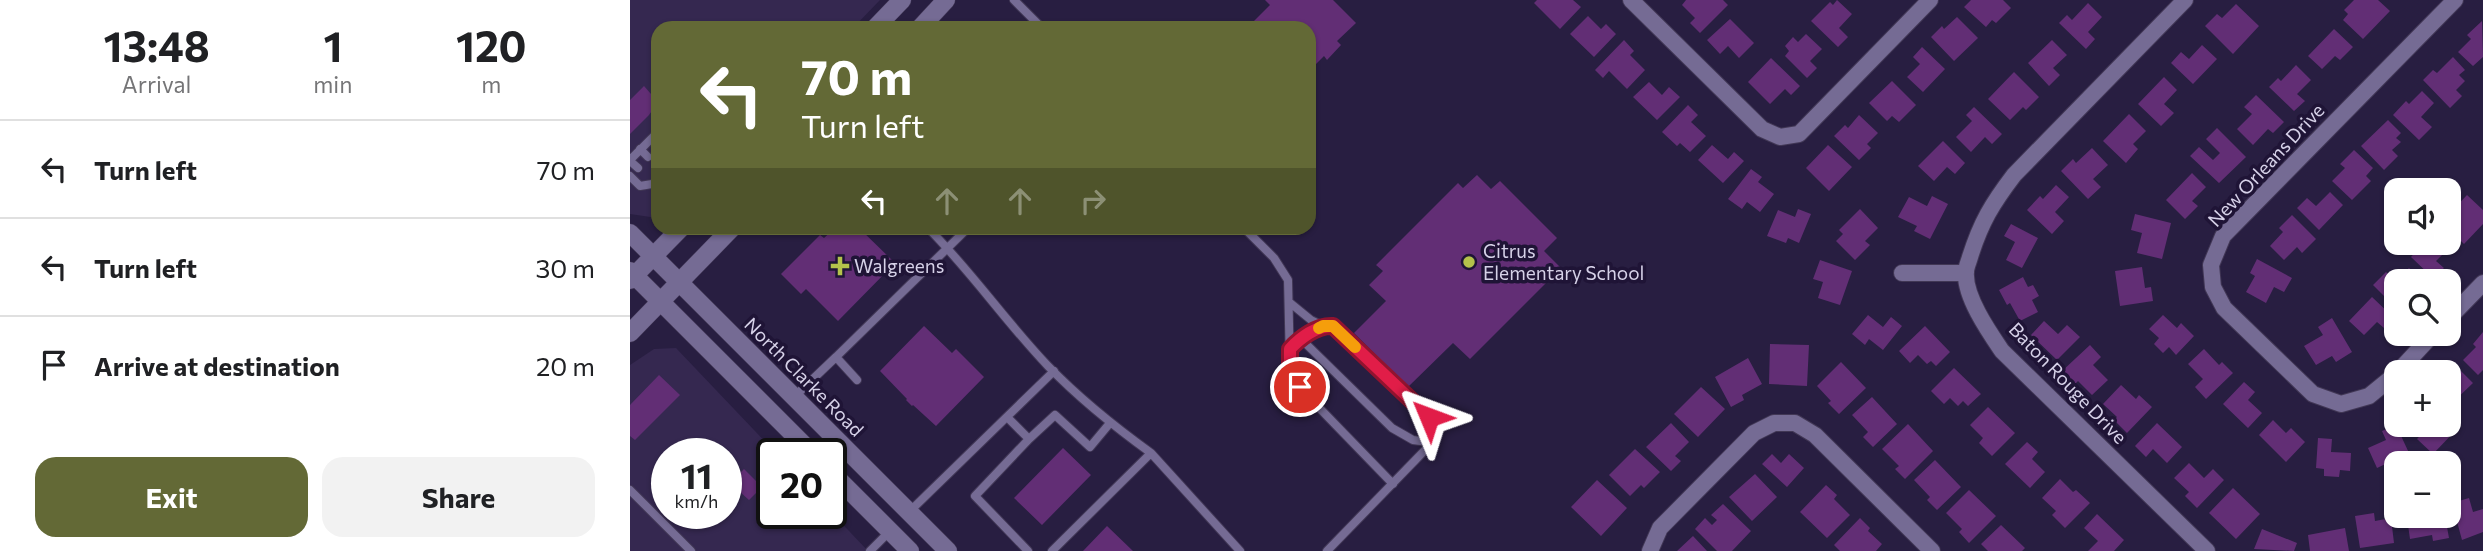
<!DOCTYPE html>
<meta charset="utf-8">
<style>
:root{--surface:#fff;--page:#f2f2f2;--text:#202124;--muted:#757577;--line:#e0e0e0;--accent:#636936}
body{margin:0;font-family:Commissioner,sans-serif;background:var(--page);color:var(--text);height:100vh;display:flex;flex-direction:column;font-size:26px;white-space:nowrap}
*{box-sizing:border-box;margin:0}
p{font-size:23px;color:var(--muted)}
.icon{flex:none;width:38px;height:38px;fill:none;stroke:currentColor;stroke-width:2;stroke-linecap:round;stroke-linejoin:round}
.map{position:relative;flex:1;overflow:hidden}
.drawer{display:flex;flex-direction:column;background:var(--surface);width:630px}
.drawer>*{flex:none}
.hud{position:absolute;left:21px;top:21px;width:665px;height:214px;border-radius:21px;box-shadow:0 2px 5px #0004;background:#636936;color:#fff;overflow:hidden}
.tools{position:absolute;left:1754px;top:178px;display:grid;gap:14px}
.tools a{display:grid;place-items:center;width:77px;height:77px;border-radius:14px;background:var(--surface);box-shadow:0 2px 5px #0004;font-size:35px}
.speed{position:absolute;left:21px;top:438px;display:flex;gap:14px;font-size:35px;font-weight:700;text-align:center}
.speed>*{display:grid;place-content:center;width:91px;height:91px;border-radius:50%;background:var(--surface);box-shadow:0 2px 5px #0004;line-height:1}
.speed small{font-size:18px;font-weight:400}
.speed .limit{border:4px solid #111;border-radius:10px;background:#fff;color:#111}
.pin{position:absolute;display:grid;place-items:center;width:60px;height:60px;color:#fff;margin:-30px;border:4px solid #fff;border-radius:50%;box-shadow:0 2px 7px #0007}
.me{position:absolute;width:77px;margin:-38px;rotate:314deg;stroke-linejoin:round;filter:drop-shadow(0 0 5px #0008)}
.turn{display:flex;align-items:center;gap:24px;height:147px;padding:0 35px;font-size:32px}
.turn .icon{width:91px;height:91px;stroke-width:2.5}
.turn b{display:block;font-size:49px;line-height:60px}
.lanes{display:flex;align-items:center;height:66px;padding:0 35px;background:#0003;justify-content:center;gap:35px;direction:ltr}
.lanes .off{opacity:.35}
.eta{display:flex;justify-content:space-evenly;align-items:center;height:119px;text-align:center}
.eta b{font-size:42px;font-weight:700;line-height:49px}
.action{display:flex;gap:14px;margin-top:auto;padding:14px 35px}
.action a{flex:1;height:80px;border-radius:21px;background:var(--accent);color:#fff;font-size:28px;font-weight:700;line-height:80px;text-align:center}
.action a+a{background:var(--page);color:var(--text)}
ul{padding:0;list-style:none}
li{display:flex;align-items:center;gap:21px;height:98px;padding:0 35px;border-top:2px solid var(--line)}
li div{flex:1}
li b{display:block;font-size:26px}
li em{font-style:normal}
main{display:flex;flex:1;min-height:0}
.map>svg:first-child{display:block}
.built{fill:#352850;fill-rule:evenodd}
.building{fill:#622e75}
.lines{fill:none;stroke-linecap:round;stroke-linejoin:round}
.lane-casing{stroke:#413755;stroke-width:10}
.street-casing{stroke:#413755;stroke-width:18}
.secondary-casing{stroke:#413755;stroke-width:19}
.lane{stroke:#756b94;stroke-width:8}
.street{stroke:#756b94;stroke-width:16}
.secondary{stroke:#756b94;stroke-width:18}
.route-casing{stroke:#92132f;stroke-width:18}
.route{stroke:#e11d48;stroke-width:12}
.slow{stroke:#f59e0b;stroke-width:12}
.poi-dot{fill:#b4c24b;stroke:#1f1436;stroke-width:2.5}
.labels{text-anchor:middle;stroke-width:7;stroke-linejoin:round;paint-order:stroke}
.street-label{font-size:19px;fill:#d6d1e8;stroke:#1f1436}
.poi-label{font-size:19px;fill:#d6d1e8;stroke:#1f1436;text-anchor:start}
</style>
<main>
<section class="drawer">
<div class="eta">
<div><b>13:48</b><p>Arrival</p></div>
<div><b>1</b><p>min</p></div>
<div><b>120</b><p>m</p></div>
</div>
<ul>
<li><svg class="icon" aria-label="left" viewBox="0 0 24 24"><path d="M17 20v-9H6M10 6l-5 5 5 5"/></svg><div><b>Turn left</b></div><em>70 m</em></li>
<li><svg class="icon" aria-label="left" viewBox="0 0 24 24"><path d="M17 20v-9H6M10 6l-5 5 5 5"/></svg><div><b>Turn left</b></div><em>30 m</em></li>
<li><svg class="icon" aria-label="arrive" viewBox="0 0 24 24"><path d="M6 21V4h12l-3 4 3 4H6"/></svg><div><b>Arrive at destination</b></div><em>20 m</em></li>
</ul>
<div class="action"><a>Exit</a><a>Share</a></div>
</section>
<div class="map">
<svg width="1853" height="551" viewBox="0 0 1853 551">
<rect width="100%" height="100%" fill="#281e41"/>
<path class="built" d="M0 0H250L223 28H28L27 218 0 214Z
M46 348 146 453H142V513L201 512 238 551H0V365L24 349ZM37 453H96V513H37Z"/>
<path class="building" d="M635 0H703L726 23 707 41 711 45 697 60 694 56 679 71V28H625L621 24 640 5Z
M907 0H943L951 7 930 29 904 3Z
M1056 0H1093L1098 5 1070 33 1060 23 1065 18 1052 5Z
M1207 0 1222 14 1209 28 1218 37 1208 47 1181 21 1200 2 1203 5Z
M1341 0H1373L1381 8 1366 23 1362 20 1356 27 1334 7Z
M1724 0H1748L1760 11 1733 39 1713 20 1718 14 1714 10Z
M1458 3 1472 17 1458 32 1465 39 1456 49 1429 23 1437 15 1442 20Z
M1606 4 1629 26 1603 54 1575 26 1587 14 1592 18Z
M958 16 971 29 976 24 986 34 964 57 940 34Z
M1327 17 1348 38 1324 61 1301 37 1312 26 1314 29Z
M1100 19 1124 43 1109 58 1098 46 1090 54 1077 40Z
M1852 21 1853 57 1843 66 1828 52 1841 39 1837 35Z
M1704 29 1723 47 1710 60 1705 56 1692 69 1678 56Z
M1176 34 1192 49 1180 61 1187 68 1177 78 1155 56 1159 51 1155 46 1163 37 1168 42Z
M994 40 1004 51 1000 55 1015 70 997 89 979 71 973 78 965 70Z
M1422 40 1437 55 1423 68 1430 75 1419 86 1398 63Z
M1572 45 1587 59 1563 84 1541 63 1551 52 1559 59Z
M1292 47 1315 69 1293 92 1277 77 1290 64 1283 57Z
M1823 57 1835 70 1829 75 1835 81 1826 90 1832 96 1820 108 1793 80 1803 70 1807 73Z
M1141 58 1170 86 1161 95 1155 89 1140 104 1118 82Z
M1666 65 1681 80 1667 94 1675 101 1664 111 1639 87 1648 78 1651 81Z
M1384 72 1409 97 1396 110 1393 107 1380 120 1358 99Z
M1534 77 1547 90 1534 104 1544 113 1531 126 1508 104Z
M1262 81 1286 105 1269 122 1262 116 1257 121 1239 103Z
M1019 82 1032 95 1039 87 1050 97 1027 120 1003 97Z
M14 86 28 102 19 115 0 134V100Z
M1792 91 1804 103 1791 117 1802 127 1789 140 1763 115 1776 101 1779 104Z
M1626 95 1654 122 1643 133 1638 129 1623 145 1607 129 1622 114 1614 107Z
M1058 105 1068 115 1061 122 1076 136 1060 152 1050 143 1047 146 1032 132Z
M1344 107 1372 134 1362 144 1355 137 1341 152 1326 137 1342 121 1336 115Z
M1499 114 1516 131 1503 144 1508 149 1496 163 1473 141Z
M1229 115 1248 133 1237 144 1241 148 1229 160 1204 136 1215 125 1218 128Z
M1758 120 1771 133 1766 138 1771 142 1762 150 1768 156 1754 170 1731 146Z
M1587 128 1616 157 1589 183 1560 156 1569 147 1583 160 1590 153 1576 139Z
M1313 141 1335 163 1325 174 1317 167 1304 181 1288 166Z
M1082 145 1098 159 1104 152 1114 161 1093 183 1068 160Z
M1198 145 1222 167 1199 191 1176 168Z
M1462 148 1478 165 1463 179 1471 187 1458 199 1431 171 1443 159 1446 163Z
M1724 150 1743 168 1736 176 1741 181 1722 200 1702 181 1715 168 1710 164Z
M1121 169 1132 177 1128 182 1144 194 1130 212 1117 202 1112 209 1098 199Z
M1562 173 1576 187 1562 201 1568 206 1555 219 1536 200Z
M847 175 861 189 870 181 927 238 914 251 931 268 840 359 823 343 778 387 724 333 756 301 739 285 753 271 746 265 828 183 833 188Z
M1426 185 1439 197 1425 212 1434 221 1422 234 1397 210 1410 196 1413 199Z
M1700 192 1713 205 1689 230 1667 208 1677 198 1686 206Z
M1837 195 1853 210V224L1834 244 1820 230 1826 223 1818 215Z
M1302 196 1318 204 1300 239 1284 231 1287 226 1268 217 1279 197 1297 206Z
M1168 209 1181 214 1169 243 1158 238 1156 243 1137 236 1148 210 1165 217Z
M1230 209 1248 228 1235 241 1240 245 1225 260 1206 241 1213 234 1209 230Z
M1505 214 1541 223 1532 259 1507 253 1512 233 1501 230Z
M1662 215 1686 239 1672 253 1667 247 1654 260 1640 246 1653 232 1649 228Z
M1381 224 1408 238 1392 268 1376 260 1385 242 1374 236Z
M205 228H229L265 263 208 321 176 289 171 294 151 274 190 235 194 238Z
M1794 243H1818L1821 246 1806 261 1814 268 1803 278 1781 257Z
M1627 259 1662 278 1654 292 1644 287 1636 303 1616 292 1625 276 1620 273Z
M1190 260 1222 271 1210 305 1188 298 1193 282 1183 279Z
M1512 267 1515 288 1521 287 1523 301 1490 306 1485 271Z
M1779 268 1793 282H1766V308L1743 285 1756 272 1761 277 1769 269 1774 273Z
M1393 277 1398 287 1403 285 1409 296 1402 300 1408 312 1390 321 1380 303 1377 305 1369 290Z
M1742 297 1764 318 1754 328 1747 322 1734 335 1719 321Z
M1238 315 1253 327 1261 317 1272 326 1253 350 1239 339 1235 345 1222 334Z
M1533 315 1547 328 1551 323 1564 336 1546 355 1539 347 1533 353 1524 344 1529 338 1519 329Z
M1702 318 1722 352 1706 362 1702 356 1686 365 1674 346 1693 335 1688 327Z
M1414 321 1428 334 1437 325 1450 337 1427 360 1401 335Z
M294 326 322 353 326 349 354 377 306 426 283 405 282 406 276 400 277 399 250 371Z
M1295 326 1320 352 1306 366 1301 361 1297 364 1288 355 1280 363 1269 351Z
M1853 332V370L1848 375 1833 360 1846 347 1843 344Z
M1140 344 1179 345 1177 386 1139 384Z
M1460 345 1471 357 1463 365 1478 380 1462 395 1448 381 1444 385 1431 372Z
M1574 349 1589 365 1592 362 1603 373 1576 399 1565 387 1573 379 1558 364Z
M1118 358 1132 384 1112 395 1114 400 1101 407 1085 377Z
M1211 362 1236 388 1209 414 1198 403 1201 401 1187 386Z
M1324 368 1351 394 1338 406 1333 401 1328 406 1320 398 1314 404 1301 391Z
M1829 369 1843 383 1818 407V380Z
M29 375 50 395 5 440 0 436V405Z
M1614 382 1625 392 1618 400 1632 413 1618 428 1593 404Z
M1491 385 1506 399 1509 395 1522 407 1497 433 1484 420 1487 417 1473 404Z
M1071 387 1095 409 1068 437 1044 414Z
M1242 397 1267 424 1243 447 1233 437 1238 432 1222 415Z
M1358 407 1385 433 1362 456 1349 443 1353 438 1340 425Z
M1643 420 1656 433 1661 428 1675 442 1656 462 1629 435Z
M1818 421 1827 429 1803 454 1787 439 1800 425H1818Z
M1041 423 1059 442 1045 456 1051 461 1041 471 1016 447Z
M1527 423 1552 447 1537 463 1523 449 1516 457 1505 446Z
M1278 424 1303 451 1275 479 1265 469 1269 466 1252 449Z
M1766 425 1779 453 1747 468 1738 448 1756 440 1752 431Z
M1688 438 1702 439 1701 452 1721 453 1720 471 1710 470 1709 477 1694 476V469L1686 468Z
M1397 442 1408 452 1402 459 1415 472 1400 488 1375 464Z
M433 448 461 475 412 525 384 498Z
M1005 449 1030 472 1014 488 1011 485 1000 496 979 475Z
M1142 454 1151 463 1159 454 1174 468 1157 487 1132 464Z
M1305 460 1331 487 1307 510 1297 500 1300 497 1284 480Z
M1559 463 1574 478 1583 469 1594 480 1567 508 1555 496 1559 492 1544 478Z
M114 469 132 487 119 500 100 483Z
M1125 474 1147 497 1122 521 1099 497Z
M1430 479 1443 492 1446 490 1460 503 1435 528 1422 515 1426 511 1412 498Z
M967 480 997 508 971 536 941 507Z
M1196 485 1207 495 1204 499 1220 515 1197 538 1170 512Z
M1603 488 1630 514 1606 539 1579 513Z
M1339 490 1366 516 1339 543 1329 532 1332 529 1316 513Z
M1839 498 1843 512 1853 509V532L1832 540 1822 503Z
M1093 504 1121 531 1102 551H1087L1065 529 1075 518 1082 525 1087 520 1081 515Z
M1744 513 1745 521 1761 518 1764 543 1730 548 1725 516Z
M1467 514 1494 540 1484 551H1458L1468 541 1454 528Z
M1788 516H1815L1819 538 1803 541 1802 535 1780 539 1777 518Z
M1230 518 1240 528 1238 531 1252 544 1246 551H1210L1204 545Z
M1371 525 1395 548 1392 551H1358L1351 544Z
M477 526 503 551H453Z
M1715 528 1719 551H1680L1678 535Z
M1632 529 1667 543 1664 551 1624 549Z
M1063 536 1077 551H1047Z"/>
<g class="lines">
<defs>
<path id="lane" d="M384 0 412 28
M10 149 18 157
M0 160 28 132
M0 161 8 168
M0 176 10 186 28 183
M298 228C341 271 376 322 418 366 449 398 485 427 521 453L422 551
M614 228 644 258 658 280 660 367 670 388 763 484
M659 302 681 320 693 326
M671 339 762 428 783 440 798 442
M660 349C670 338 688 326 703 326L798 417V447L697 551
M206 357 338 228
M164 397 206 357 227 380
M377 417 399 439 345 496 398 551
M399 439 425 415 460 447 480 423
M521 453 610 551
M0 490 61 551
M279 512 424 371
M240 551 260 531"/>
<path id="street" d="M1001 0 1132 129 1150 137 1169 134 1300 0
M1555 0 1384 175C1362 204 1351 222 1340 257 1339 261 1336 267 1336 272 1334 296 1359 332 1372 351L1577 551
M1272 273H1335
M1818 319 1853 283
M1767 373 1803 334
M1766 374 1739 396 1711 404 1683 394 1594 308 1583 287 1581 265 1593 236 1825 0
M1020 551 1030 528 1124 433 1144 423H1165L1185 435 1302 551"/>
<path id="secondary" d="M245 28 272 0
M290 28 316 0
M0 233 318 551
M0 271 182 453
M0 280 51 228
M0 333 102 228
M201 472 280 551"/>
</defs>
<use href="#lane" class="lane-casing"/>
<use href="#street" class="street-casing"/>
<use href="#secondary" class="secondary-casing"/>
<use href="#lane" class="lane"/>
<use href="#street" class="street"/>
<use href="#secondary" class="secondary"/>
</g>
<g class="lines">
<defs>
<path id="route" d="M670 387 660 367V349C670 338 687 325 703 326L799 417"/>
</defs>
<use href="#route" class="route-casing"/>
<use href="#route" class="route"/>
<path class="slow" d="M689 328 693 326H703L725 347"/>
</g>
<g class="poi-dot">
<circle cx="839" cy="262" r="7"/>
<path d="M206.5 255.5h7v7h7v7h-7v7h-7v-7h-7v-7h7z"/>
</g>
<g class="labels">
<g class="street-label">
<text transform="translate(1636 165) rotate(-47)" y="7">New Orleans Drive</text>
<text transform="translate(174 377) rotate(45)" y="7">North Clarke Road</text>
<text transform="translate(1438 383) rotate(46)" y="7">Baton Rouge Drive</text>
</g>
<g class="poi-label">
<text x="853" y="258">Citrus<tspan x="853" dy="22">Elementary School</tspan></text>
<text x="224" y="273">Walgreens</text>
</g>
</g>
</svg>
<div class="tools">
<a><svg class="icon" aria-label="sound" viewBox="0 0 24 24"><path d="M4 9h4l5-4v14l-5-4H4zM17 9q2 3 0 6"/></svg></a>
<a><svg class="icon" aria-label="search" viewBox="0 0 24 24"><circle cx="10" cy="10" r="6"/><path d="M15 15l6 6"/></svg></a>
<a>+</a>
<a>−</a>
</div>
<div class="speed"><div>11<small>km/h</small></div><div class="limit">20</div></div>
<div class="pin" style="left:670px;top:387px;background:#d93025"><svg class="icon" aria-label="arrive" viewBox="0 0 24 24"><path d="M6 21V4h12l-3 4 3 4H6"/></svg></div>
<svg class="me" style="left:799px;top:417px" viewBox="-20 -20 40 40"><path d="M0-17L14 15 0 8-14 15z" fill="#e11d48" stroke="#fff" stroke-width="4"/></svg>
<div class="hud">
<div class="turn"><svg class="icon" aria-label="left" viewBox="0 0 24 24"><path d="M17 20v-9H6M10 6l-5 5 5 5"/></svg><div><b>70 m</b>Turn left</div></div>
<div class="lanes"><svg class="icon" aria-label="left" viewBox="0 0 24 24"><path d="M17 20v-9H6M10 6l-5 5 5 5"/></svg><svg class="icon off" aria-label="ahead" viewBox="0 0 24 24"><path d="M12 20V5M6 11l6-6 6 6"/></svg><svg class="icon off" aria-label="ahead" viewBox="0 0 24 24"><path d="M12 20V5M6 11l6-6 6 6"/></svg><svg class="icon off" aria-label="right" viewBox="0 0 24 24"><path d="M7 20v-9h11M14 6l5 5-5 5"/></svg></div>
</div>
</div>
</main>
